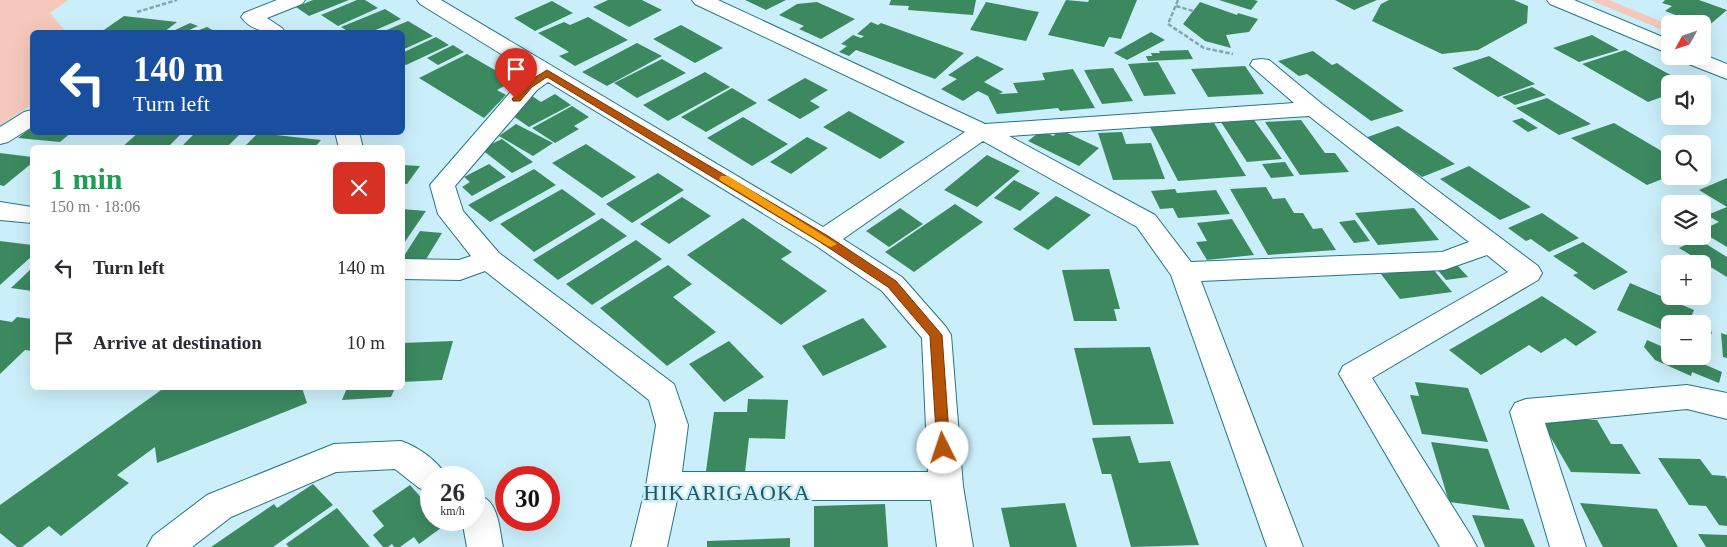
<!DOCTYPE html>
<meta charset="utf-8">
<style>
:root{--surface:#fff;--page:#f7f7f7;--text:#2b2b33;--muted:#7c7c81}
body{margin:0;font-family:"Times New Roman",serif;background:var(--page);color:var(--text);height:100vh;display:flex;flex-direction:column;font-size:19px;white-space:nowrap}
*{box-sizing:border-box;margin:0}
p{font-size:16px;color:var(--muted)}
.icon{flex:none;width:28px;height:28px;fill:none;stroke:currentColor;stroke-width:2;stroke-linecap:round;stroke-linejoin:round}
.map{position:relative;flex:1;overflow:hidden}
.panel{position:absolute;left:30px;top:145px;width:375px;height:245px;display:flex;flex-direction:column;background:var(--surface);border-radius:8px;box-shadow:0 5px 20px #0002}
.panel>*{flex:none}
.top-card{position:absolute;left:30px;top:30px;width:375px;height:105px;border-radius:8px;box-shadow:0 5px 20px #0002;background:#1a4fa0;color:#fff;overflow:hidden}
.needle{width:32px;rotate:230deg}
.buttons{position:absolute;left:1661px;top:15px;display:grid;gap:10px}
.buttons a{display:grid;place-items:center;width:50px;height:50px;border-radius:8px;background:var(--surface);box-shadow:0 5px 20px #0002;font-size:25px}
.speed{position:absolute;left:420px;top:466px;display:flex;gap:10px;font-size:25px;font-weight:700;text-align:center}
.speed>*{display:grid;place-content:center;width:65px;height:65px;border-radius:50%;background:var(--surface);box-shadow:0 5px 20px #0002;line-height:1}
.speed small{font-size:12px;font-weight:400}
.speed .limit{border:8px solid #d22;background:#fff;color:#111}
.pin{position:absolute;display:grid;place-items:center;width:42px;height:42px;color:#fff;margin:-51px -21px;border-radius:50% 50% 50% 0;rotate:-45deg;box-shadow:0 0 5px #0007}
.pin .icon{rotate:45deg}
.me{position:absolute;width:55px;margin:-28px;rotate:356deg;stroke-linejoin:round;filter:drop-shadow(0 0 4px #0008)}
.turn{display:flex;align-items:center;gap:18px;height:105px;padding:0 20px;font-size:22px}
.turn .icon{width:65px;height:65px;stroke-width:2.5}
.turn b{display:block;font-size:35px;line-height:42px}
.round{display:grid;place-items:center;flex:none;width:52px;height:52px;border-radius:8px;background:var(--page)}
.summary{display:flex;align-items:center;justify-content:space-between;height:85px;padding:0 20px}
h1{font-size:30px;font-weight:700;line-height:38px;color:#1e9e55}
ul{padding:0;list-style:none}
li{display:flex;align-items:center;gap:15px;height:75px;padding:0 20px}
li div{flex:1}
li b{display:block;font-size:19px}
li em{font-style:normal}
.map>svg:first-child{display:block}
.green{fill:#f5c8bb}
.building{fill:#3c8960}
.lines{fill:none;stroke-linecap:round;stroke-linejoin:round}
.minor-casing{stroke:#247488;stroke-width:2}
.tertiary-casing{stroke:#247488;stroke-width:2}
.path{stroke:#80a7b2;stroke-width:2.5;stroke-dasharray:4.5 2;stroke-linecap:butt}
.minor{fill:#fff;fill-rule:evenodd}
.tertiary{fill:#fff;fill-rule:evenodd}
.route{fill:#b45309;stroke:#753606}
.slow{fill:#f59e0b}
.labels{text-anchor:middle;stroke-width:5;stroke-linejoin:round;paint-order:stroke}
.near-neighbourhood-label{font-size:22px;letter-spacing:1px;fill:#215765;stroke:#cbeffa}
</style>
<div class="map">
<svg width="1727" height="547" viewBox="0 0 1727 547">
<rect width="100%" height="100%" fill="#cbeffa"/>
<path class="green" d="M0 0H68L50 13 66 32H32V105L0 125Z
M1590 0H1609L1670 25V33Z"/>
<path class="building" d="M313 0H349L309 16 296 7Z
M357 0H365L378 8 338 26 321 15Z
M608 0H642L662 10 629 27 593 7Z
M745 0H786L766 10Z
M891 0H976L973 15 908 10 909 6 889 5Z
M1066 0 1088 2 1089 0H1137L1121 39 1109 37 1104 47 1048 35Z
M1219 0H1254L1258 1 1251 10Z
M1335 0H1377L1354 10Z
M1389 0H1514L1528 6 1527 23 1478 50 1442 54 1372 21 1381 4Z
M1665 0H1699L1727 10 1707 27 1665 11 1672 6 1662 3Z
M552 1 573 13 535 31 514 18Z
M817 2 855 19 821 39 799 29 804 26 779 15 797 4Z
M986 2 1039 12 1026 41 970 30Z
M1200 2 1237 15 1238 13 1258 19 1249 32 1226 35 1231 48 1205 41 1183 24Z
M385 9 401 19 371 32H349L341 27Z
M124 16 177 22 164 32H101Z
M588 17 628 40 575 66 559 56 569 52 538 33 564 22 570 25Z
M408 21 433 36 402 50V32H382Z
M871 22 878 25 881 23 964 53 935 79 856 50 849 56 839 52 847 46 841 44 853 35 861 38 864 36 857 34Z
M190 23 198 26 185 32H171Z
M681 25 723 48 695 63 653 39Z
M207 27 216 32H194Z
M1151 32 1165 40 1127 60 1114 53Z
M1592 35 1619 50 1579 62 1553 48Z
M436 37 449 45 406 65 402 63V53Z
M637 43 662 56 607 86 582 72Z
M453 45 464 52 438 65 427 58Z
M1188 50 1193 59 1148 61 1146 56H1152L1151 53H1160L1159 51Z
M1625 50 1687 84H1670V94L1648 102 1582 64Z
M1313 51 1332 65 1337 63 1404 111 1371 121 1307 74 1299 76 1278 61Z
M467 54 514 81 497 90 506 95 484 118 419 78Z
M977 56 1004 69 984 82 1003 92 999 94 1018 93 1013 83 1045 80 1042 73 1073 69 1095 108 1060 111 1058 108 997 114 988 96 978 91 963 101 941 89 957 79 948 75Z
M1489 56 1535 84 1498 97 1452 68Z
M662 59 686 73 637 98 614 83Z
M1158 62 1176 94 1144 96 1128 64Z
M1245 66 1264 94 1208 97 1191 69Z
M1113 68 1133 101 1102 104 1084 70Z
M705 72 730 87 668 121 643 105Z
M805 78 828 90 810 101 820 107 800 119 767 100Z
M1532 87 1546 95 1515 105 1502 97Z
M732 88 757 103 706 132 681 117Z
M555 94 571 105 529 127 513 116 519 112 517 110 525 106 522 104 532 96 541 102Z
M1547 98 1591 124 1559 135 1516 108Z
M572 106 589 117 574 126 579 129 555 143 532 128Z
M849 111 905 142 880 159 823 127Z
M743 117 788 144 752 166 707 138Z
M1522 118 1538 128 1528 132 1512 121Z
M1254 120 1282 159 1247 162 1221 122Z
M1301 120 1325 153H1335L1349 172 1300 175 1265 122Z
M1214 123 1246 176 1178 181 1150 127Z
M1614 123 1670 156V176L1647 185 1571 138Z
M516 124 553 143 533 156 499 136Z
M1398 126 1455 164 1422 177 1365 138Z
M32 127V132H72L60 142 18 138Z
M1042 130 1053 136 1061 130 1099 148 1079 166 1028 141Z
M139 132H183L167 148H121Z
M196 132H242L226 148H180Z
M1122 132 1126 144 1151 143 1165 179 1113 180 1098 133Z
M258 133 321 140 314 148H243Z
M807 137 828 148 791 174 770 162Z
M502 139 533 162 512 173 481 149Z
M586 144 636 177 602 198 552 163Z
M0 153 32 157V163L4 186 0 185Z
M987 155 1020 171 977 207 944 190Z
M1285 162 1294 176 1271 178 1262 164Z
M489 164 506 177 472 196 462 187 470 182 464 177Z
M402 165 420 166 407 184H402Z
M1469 166 1531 207 1500 220 1440 179Z
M534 169 556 185 490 222 468 205Z
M658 173 684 190 632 223 606 204Z
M1727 178V247L1702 232V230L1719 222 1707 215 1727 207 1699 190Z
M1014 180 1040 193 1020 211 994 198Z
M1266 187 1273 199 1285 198 1294 213H1303L1313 229 1322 228 1336 250 1268 255 1230 189Z
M562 189 596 214 534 252 500 224Z
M1175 189 1177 193 1216 190 1230 214 1178 218 1173 208 1160 209 1151 191Z
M1056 196 1091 215 1048 250 1013 229Z
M682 197 711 216 669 244 640 224Z
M955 204 983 222 914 272 885 252Z
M900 208 923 224 889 247 866 231Z
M1414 208 1439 240 1378 245 1355 213Z
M402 209 426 211 402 246Z
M1542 213 1579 238 1549 252 1531 239 1526 241 1508 228Z
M602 218 627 236 558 280 533 260Z
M743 218 792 252 781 259 827 291 781 325 687 255Z
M1232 219 1254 255 1207 260 1196 242 1207 241 1197 223Z
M1355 220 1370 241 1354 243 1339 222Z
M420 231 442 233 425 261 402 259Z
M1698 239 1727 257V277L1679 248Z
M636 240 662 259 592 305 566 284Z
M0 241 32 245V256L0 285Z
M1583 242 1628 272 1594 290 1573 275 1578 273 1553 256Z
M668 265 692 284 673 297 716 332 667 366 600 308Z
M1457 265 1468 277 1446 280 1436 268Z
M32 268V291L11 288Z
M1432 268 1452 292 1400 299 1381 274Z
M1109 269 1120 309H1114L1117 321H1074L1062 270Z
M1630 283 1694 310 1689 322 1693 324H1670V333L1617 310Z
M1542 296 1597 332 1576 346 1565 338 1541 353 1529 345 1481 375 1449 350Z
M17 317 32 319V351L25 350 0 374V320L12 322Z
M863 318 887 347 823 376 802 346Z
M1702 328 1712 332 1704 354 1702 353Z
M1721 333 1727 335V358L1723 357Z
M1647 340 1670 350V356H1685L1722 372 1719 383 1692 372 1691 376 1655 360 1644 347Z
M453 341 442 380 402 382V343Z
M729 341 764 377 724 402 689 364Z
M1150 347 1174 424 1093 425 1074 348Z
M1415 382 1468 388 1488 442 1422 434 1410 395 1419 396Z
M164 388H302L307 403 157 463 155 447 117 475 129 483 61 536 49 526 22 547H17L0 533V505Z
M347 388H395L391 397 342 400Z
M748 399 788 400 785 439 749 438 745 472 706 471 714 412H747Z
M1540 419 1597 420 1611 444H1622L1641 474 1571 472Z
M1130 436 1139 463 1170 461 1199 545 1131 547 1111 474H1102L1092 438Z
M1431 442 1488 449 1510 510 1449 502Z
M1658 458 1700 459 1712 475 1725 476 1727 479V526L1719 525 1706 506 1689 505Z
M313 484 333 505 273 547H211L274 504 277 508Z
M410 485 431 509V520H441L445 525 419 544 414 537 400 547H394L392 544 388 547H383L373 535 384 526 372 511Z
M1065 503 1077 547H1010L1001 508Z
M1580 503 1657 509 1678 547H1603Z
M885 504 888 547H814V506Z
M337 508 370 547H289L286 544Z
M1472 515 1523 519 1535 547H1485Z
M1698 534 1727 535V547H1706Z
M790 538V547H707V541Z"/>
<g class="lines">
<defs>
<path id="minor" d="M277 0H305L302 4 267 18 282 28 285 32C268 32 252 32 241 17L244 13Z
M417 0H441L823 227 965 132 695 4 692 0H718L985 124 1294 103 1250 65 1253 60 1261 59 1269 60 1322 104 1538 266 1542 273 1538 280 1372 378 1471 536 1477 547H1440L1339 374 1343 366 1508 272 1487 255 1444 270 1201 281 1303 547H1267L1171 275 1137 227 983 141 843 239 902 277 946 327 951 335 963 486 973 547H937L931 500H677L667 547H631L646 486 656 425 649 400 485 271 460 280 402 279V259L459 260 471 256 438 214 430 185 521 80 532 73 420 4ZM548 82 815 245 882 291 922 338 928 472H682L688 425 674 384 499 253 463 211 455 186 537 90ZM1309 116 1469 242 1442 252 1191 262 1155 215 1009 136Z
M32 110V127L8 142 0 144V127L24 112Z
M335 132H359L363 148H339Z
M0 202 32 207V223L0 220Z
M1687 385 1727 393V419L1687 409 1545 423 1586 547H1550L1510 412 1515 403 1526 399Z
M401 441C418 447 439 461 447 478H431V492L419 488 395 469 336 472 231 517 192 547H147L153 536 207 495 334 444Z
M474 494C478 495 482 496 485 498 499 506 500 534 503 547H467L462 520H474Z"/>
<path id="tertiary" d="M1547 0H1574L1670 40V54L1550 4Z
M1702 54 1727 64V79L1681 61 1679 56H1702Z"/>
</defs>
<use href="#minor" class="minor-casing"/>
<use href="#tertiary" class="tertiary-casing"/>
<path class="path" d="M1178 0 1168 24 1204 48 1233 54
M1176 6 1193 11
M137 12 177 0"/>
<use href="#minor" class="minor"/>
<use href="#tertiary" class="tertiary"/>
</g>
<path class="route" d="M547 70 828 236 896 281 942 335 950 448 948 452 943 454 939 452 937 448 930 336 888 287 820 242 547 77 532 87 520 101H513L512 99 526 83Z"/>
<path class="slow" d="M721 176H728L837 244 831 247 828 246 721 181 719 179Z"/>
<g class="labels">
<g class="near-neighbourhood-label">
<text x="727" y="500">HIKARIGAOKA</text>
</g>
</g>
</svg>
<div class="buttons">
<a><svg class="needle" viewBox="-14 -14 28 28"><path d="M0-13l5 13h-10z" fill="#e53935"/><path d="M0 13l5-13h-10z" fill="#7c7c81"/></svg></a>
<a><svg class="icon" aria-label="sound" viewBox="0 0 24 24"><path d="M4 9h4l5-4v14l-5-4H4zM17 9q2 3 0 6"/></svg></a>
<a><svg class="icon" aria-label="search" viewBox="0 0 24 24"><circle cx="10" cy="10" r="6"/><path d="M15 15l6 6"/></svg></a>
<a><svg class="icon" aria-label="layers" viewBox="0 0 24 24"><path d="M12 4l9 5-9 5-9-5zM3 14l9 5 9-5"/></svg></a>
<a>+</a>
<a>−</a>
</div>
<div class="speed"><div>26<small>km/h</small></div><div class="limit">30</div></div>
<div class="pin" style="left:516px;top:99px;background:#d93025"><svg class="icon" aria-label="arrive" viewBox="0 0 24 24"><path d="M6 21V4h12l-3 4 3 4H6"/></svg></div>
<svg class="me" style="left:943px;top:448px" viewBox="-20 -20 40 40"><circle r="19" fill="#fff"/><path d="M0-13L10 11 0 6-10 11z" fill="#b45309"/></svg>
<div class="top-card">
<div class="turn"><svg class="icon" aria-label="left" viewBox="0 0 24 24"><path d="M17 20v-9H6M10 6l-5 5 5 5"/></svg><div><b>140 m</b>Turn left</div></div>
</div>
<section class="panel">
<div class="summary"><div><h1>1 min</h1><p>150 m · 18:06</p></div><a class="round" style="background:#d93025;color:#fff"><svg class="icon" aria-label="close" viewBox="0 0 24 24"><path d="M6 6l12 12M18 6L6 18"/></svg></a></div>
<ul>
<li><svg class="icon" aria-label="left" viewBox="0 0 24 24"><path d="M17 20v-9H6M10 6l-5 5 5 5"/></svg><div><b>Turn left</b></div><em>140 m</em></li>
<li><svg class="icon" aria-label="arrive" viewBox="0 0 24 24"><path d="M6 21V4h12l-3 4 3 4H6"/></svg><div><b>Arrive at destination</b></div><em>10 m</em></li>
</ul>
</section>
</div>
